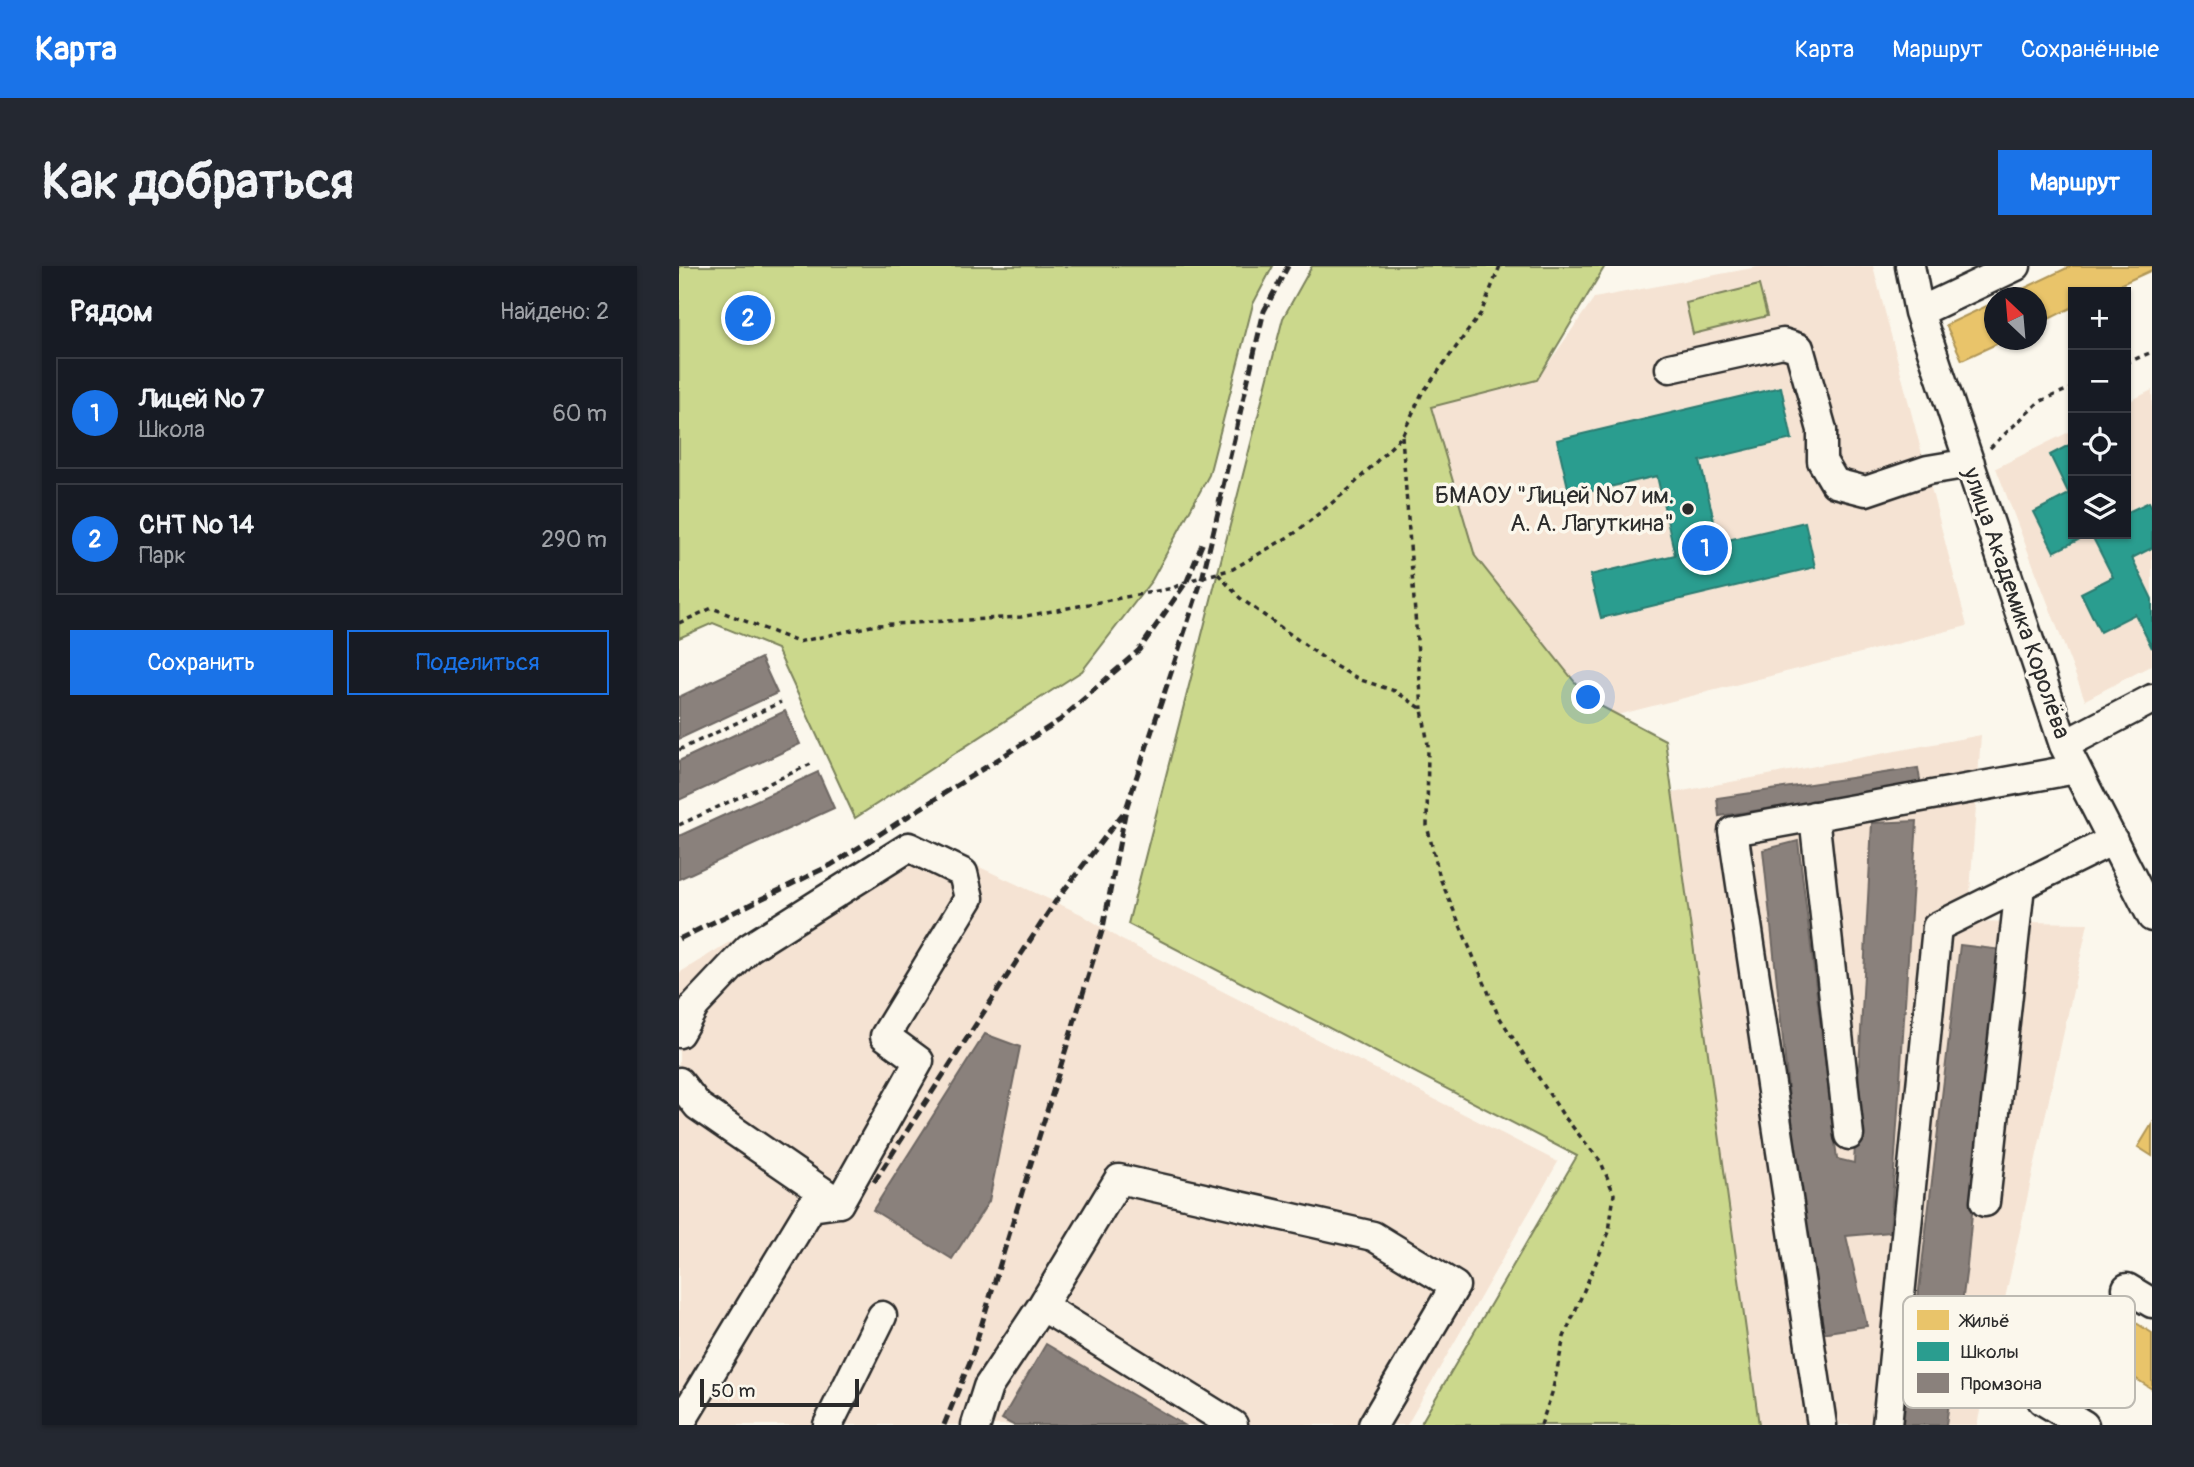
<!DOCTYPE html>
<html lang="ru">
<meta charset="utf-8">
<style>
body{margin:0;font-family:Pangolin,sans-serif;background:#242831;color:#f1f3f6}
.controls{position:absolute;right:21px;top:21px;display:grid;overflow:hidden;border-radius:0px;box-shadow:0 2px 5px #0004}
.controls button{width:63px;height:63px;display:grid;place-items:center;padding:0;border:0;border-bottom:2px solid #363941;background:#171b24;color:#f1f3f6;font:35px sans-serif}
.compass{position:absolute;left:1305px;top:21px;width:63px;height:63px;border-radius:50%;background:#171b24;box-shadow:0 2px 5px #0004;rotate:334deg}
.scale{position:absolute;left:21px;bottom:18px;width:159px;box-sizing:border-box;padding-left:7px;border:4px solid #2b2b2b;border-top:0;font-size:19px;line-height:24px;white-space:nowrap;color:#2b2b2b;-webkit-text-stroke:5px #fbf7ec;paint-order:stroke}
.you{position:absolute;left:910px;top:432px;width:24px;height:24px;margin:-18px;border:5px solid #fff;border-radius:50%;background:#1a73e8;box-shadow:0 0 0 10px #1a73e833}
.badge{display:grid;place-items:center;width:46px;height:46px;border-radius:50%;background:#1a73e8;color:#fff;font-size:23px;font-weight:700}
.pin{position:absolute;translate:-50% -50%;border:4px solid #fff;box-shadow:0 2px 7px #0006}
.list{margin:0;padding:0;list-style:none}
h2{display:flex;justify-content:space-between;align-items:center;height:91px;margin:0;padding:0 28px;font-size:30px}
h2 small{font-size:23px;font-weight:400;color:#9ea1a6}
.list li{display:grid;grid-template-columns:46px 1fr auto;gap:21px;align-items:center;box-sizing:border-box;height:112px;margin:0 14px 14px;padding:0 14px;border:2px solid #363941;border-radius:0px}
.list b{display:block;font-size:26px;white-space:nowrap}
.list p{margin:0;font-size:23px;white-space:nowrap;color:#9ea1a6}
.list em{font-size:23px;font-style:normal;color:#9ea1a6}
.actions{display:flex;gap:14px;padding:21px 28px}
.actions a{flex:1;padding:16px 0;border:2px solid #1a73e8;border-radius:0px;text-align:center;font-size:24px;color:#1a73e8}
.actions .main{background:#1a73e8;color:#fff}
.icon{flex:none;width:38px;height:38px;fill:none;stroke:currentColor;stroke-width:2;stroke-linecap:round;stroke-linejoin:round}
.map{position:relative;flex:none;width:1473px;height:1159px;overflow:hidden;border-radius:0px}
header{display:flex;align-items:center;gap:42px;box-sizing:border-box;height:98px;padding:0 35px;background:#1a73e8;color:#fff}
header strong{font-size:33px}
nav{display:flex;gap:38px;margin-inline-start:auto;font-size:24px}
.intro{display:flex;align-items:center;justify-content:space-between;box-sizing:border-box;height:168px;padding:0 42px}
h1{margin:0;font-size:49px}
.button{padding:18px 32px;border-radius:0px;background:#1a73e8;color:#fff;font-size:24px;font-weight:700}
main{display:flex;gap:42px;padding:0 42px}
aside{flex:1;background:#171b24;border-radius:0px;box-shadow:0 2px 5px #0004}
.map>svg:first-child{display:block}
</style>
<header>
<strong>Карта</strong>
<nav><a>Карта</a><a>Маршрут</a><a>Сохранённые</a></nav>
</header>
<div class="intro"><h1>Как добраться</h1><a class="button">Маршрут</a></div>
<main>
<aside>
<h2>Рядом<small>Найдено: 2</small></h2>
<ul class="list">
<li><span class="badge">1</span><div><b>Лицей № 7</b><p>Школа</p></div><em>60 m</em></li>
<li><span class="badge">2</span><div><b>СНТ № 14</b><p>Парк</p></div><em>290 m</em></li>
</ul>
<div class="actions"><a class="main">Сохранить</a><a>Поделиться</a></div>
</aside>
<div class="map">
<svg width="1473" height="1159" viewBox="0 0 1473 1159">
<rect width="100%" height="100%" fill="#fbf7ec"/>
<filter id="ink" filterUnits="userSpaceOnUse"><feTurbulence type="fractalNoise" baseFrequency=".0143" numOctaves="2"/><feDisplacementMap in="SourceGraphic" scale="14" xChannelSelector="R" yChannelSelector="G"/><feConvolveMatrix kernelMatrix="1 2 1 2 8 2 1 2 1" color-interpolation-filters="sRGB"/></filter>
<g filter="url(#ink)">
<path fill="#f5e3d3" d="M1084,0H1194L1288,360L828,477L752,141L858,114L915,32Z
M1473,124V399L1406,434L1317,202L1394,164V268H1447V137Z
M1302,469L1289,655L1409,657L1298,1159H1080L993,527Z
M227,567L402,648L441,673L879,896L728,1159H0V707Z"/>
<path fill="#cbd88c" stroke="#7b825c" stroke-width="2" d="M0,0H594L574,38L530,209L473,314L403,405L176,552L98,383L34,357L0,372Z
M633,0H926L858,114L752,141L796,290L910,434L986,474L1080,1159H741L898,890L449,658L604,52Z
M1080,19L1088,50L1014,68L1007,37Z"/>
<path fill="#e9c46a" stroke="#b09657" stroke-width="2" d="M1392,0H1473V4L1425,26H1394V41L1358,59V32H1325Z
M1316,36V74H1326L1283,94L1267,59Z
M1473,858V890L1459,881Z
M1435,1043L1473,1067V1123L1409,1082Z"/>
<path fill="#2a9d8f" stroke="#2a7b71" stroke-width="2" d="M1102,121L1113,173L1021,195L1040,276L1126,256L1136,301L922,352L911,309L996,289L978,210L891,230L878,174Z
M1394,177V268H1411L1375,286L1355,246L1390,228L1371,189Z
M1470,236L1473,242V282L1453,292L1473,333V382L1456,348L1421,366L1402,327L1434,311L1412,268H1447V247Z"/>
<path fill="#8a817c" stroke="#6e6764" stroke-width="2" d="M82,392L98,427L0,473V431Z
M106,445L121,478L0,534V495Z
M1239,502L1242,520L1040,550L1038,532Z
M139,506L155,542L0,613V570Z
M1238,555L1211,966L1167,970L1188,1060L1135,1068L1084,584L1119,575L1158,893L1175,897L1193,557Z
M1281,679L1324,684L1311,758L1288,1000L1267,1159H1224Z
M306,768L341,781L310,935L273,993L194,944Z
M367,1078L505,1159H334L323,1153Z"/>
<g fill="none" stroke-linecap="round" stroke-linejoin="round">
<defs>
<path id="minor" d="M1231,0L1240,46L1385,479L1473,651
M1240,46L1337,0
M991,102L1104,77L1120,82L1143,164V195L1156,217L1187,225L1249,204L1291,197
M1385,479L1473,433
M1135,550L1170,869
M0,767L16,739L70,682L230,581L284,607L290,632L206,770L240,795L160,937
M0,816L19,840L160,937
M1306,936L1341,620
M1448,1022L1473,1037
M363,1040L554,1159
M1363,1134L1405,1159
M0,1159L132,941L160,937
M149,1159L203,1050
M297,1159L309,1121L363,1040L440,913L694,970L776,1020L694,1159
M1143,1159L1054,565L1397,503
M1208,1159L1258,661L1434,574"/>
</defs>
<use href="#minor" stroke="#2b2b2b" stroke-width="33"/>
<path stroke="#2b2b2b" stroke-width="3.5" stroke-dasharray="5 5" stroke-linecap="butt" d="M1447,97L1473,86
M723,170L743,443
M1311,182L1360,136L1394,121
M539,308L561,332L654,399L682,414L716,425L743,443L749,479L748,560L761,612L819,749L884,849L922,896L935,928L930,966L885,1071L873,1127L862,1159
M0,357L33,342L119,376L197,359L342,351L494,322L508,315L554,303L616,267L670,223L723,170L742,129L802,47L821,0
M0,484L102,436
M0,559L132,498"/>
<use href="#minor" stroke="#fbf7ec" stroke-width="28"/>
<path stroke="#2b2b2b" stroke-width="5" stroke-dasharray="10 5" stroke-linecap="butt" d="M540,237L585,45L609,0
M0,673L152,599L381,454L460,384L508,315L524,276
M195,916L376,636L445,546
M265,1159L292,1093L424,662L447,543L523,313L543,230"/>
</g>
</g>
<circle fill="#2b2b2b" stroke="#fbf7ec" stroke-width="2.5" cx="1009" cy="243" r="7"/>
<g text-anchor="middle" stroke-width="7" stroke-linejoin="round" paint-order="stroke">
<g font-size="24" fill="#2b2b2b" stroke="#fbf7ec" text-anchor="end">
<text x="995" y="237">БМАОУ "Лицей №7 им.<tspan x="995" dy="28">А. А. Лагуткина"</tspan></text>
</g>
<g font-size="24" fill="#2b2b2b" stroke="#fbf7ec">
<text transform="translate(1338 337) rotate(71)" y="8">улица Академика Королёва</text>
</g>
</g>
<rect x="1224" y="1030" width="232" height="112" rx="10" fill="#fbf7ec" stroke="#bdbab2" stroke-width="2"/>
<rect x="1238" y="1044" width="32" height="20" fill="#e9c46a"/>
<rect x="1238" y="1076" width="32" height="19" fill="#2a9d8f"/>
<rect x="1238" y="1107" width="32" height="20" fill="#8a817c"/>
<g font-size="19" fill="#2b2b2b">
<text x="1282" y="1061">Жильё</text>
<text x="1282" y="1092">Школы</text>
<text x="1282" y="1124">Промзона</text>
</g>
</svg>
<div class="controls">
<button>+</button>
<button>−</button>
<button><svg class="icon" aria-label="locate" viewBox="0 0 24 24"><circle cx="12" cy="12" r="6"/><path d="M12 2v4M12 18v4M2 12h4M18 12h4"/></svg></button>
<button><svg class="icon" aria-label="layers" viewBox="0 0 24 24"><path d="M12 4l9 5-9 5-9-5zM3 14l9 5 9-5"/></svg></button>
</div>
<svg class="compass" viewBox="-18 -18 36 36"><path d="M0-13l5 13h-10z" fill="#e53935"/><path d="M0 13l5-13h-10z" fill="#9ea1a6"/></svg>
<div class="scale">50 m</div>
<div class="you"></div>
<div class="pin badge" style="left:1026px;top:282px">1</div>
<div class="pin badge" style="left:69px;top:52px">2</div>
</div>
</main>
